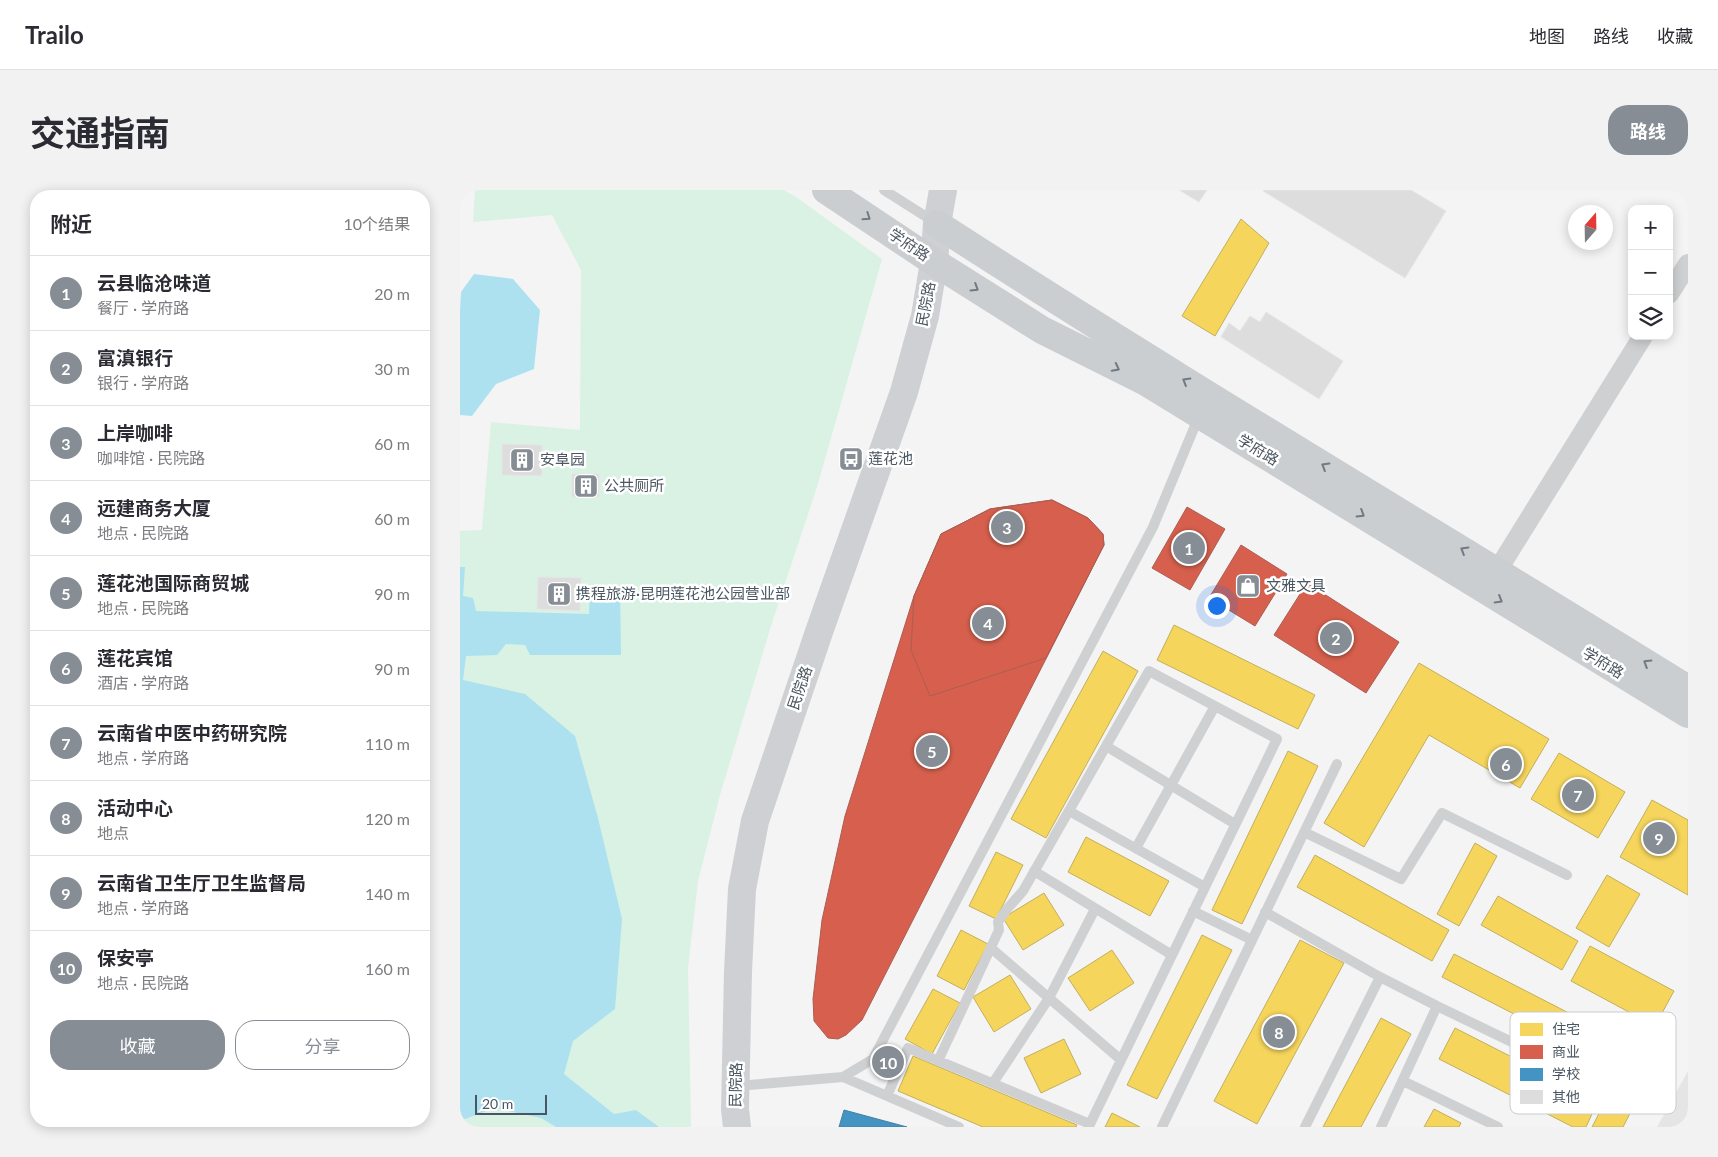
<!DOCTYPE html>
<html lang="zh">
<meta charset="utf-8">
<style>
body{margin:0;font-family:Lato,"Noto Sans SC",sans-serif;background:#f2f2f3;color:#2b2b33}
.controls{position:absolute;right:15px;top:15px;display:grid;overflow:hidden;border-radius:10px;box-shadow:0 2px 12px #0003}
.controls button{width:45px;height:45px;display:grid;place-items:center;padding:0;border:0;border-bottom:1px solid #e1e1e2;background:#fff;color:#2b2b33;font:25px sans-serif}
.compass{position:absolute;left:1108px;top:15px;width:45px;height:45px;border-radius:50%;background:#fff;box-shadow:0 2px 12px #0003;rotate:20deg}
.scale{position:absolute;left:15px;bottom:12px;width:72px;box-sizing:border-box;padding-left:5px;border:2px solid #4a5661;border-top:0;font-size:14px;line-height:18px;white-space:nowrap;color:#4a5661;-webkit-text-stroke:4px #fff;paint-order:stroke}
.you{position:absolute;left:756px;top:415px;width:18px;height:18px;margin:-12px;border:4px solid #fff;border-radius:50%;background:#1a73e8;box-shadow:0 0 0 8px #1a73e833}
.badge{display:grid;place-items:center;width:32px;height:32px;border-radius:50%;background:#868d94;color:#fff;font-size:16px;font-weight:700}
.pin{position:absolute;translate:-50% -50%;border:2px solid #fff;box-shadow:0 1px 5px #0006}
.list{margin:0;padding:0;list-style:none}
h2{display:flex;justify-content:space-between;align-items:center;height:65px;margin:0;padding:0 20px;font-size:21px}
h2 small{font-size:16px;font-weight:400;color:#7c7c81}
.list li{display:grid;grid-template-columns:32px 1fr auto;gap:15px;align-items:center;box-sizing:border-box;height:75px;padding:0 20px;border-top:1px solid #e1e1e2}
.list b{display:block;font-size:19px;white-space:nowrap}
.list p{margin:0;font-size:16px;white-space:nowrap;color:#7c7c81}
.list em{font-size:16px;font-style:normal;color:#7c7c81}
.actions{display:flex;gap:10px;padding:15px 20px}
.actions a{flex:1;padding:11px 0;border:1px solid #868d94;border-radius:20px;text-align:center;font-size:18px;color:#868d94}
.actions .main{background:#868d94;color:#fff}
.icon{flex:none;width:28px;height:28px;fill:none;stroke:currentColor;stroke-width:2;stroke-linecap:round;stroke-linejoin:round}
.map{position:relative;flex:none;width:1228px;height:937px;overflow:hidden;border-radius:20px}
header{display:flex;align-items:center;gap:30px;box-sizing:border-box;height:70px;padding:0 25px;background:#fff;border-bottom:1px solid #e1e1e2}
header strong{font-size:24px}
nav{display:flex;gap:28px;margin-inline-start:auto;font-size:18px}
.intro{display:flex;align-items:center;justify-content:space-between;box-sizing:border-box;height:120px;padding:0 30px}
h1{margin:0;font-size:35px}
.button{padding:12px 22px;border-radius:20px;background:#868d94;color:#fff;font-size:18px;font-weight:700}
main{display:flex;gap:30px;padding:0 30px}
aside{flex:1;background:#fff;border-radius:20px;box-shadow:0 2px 12px #0003}
.map>svg:first-child{display:block}
</style>
<header>
<strong>Trailo</strong>
<nav><a>地图</a><a>路线</a><a>收藏</a></nav>
</header>
<div class="intro"><h1>交通指南</h1><a class="button">路线</a></div>
<main>
<aside>
<h2>附近<small>10个结果</small></h2>
<ul class="list">
<li><span class="badge">1</span><div><b>云县临沧味道</b><p>餐厅 · 学府路</p></div><em>20 m</em></li>
<li><span class="badge">2</span><div><b>富滇银行</b><p>银行 · 学府路</p></div><em>30 m</em></li>
<li><span class="badge">3</span><div><b>上岸咖啡</b><p>咖啡馆 · 民院路</p></div><em>60 m</em></li>
<li><span class="badge">4</span><div><b>远建商务大厦</b><p>地点 · 民院路</p></div><em>60 m</em></li>
<li><span class="badge">5</span><div><b>莲花池国际商贸城</b><p>地点 · 民院路</p></div><em>90 m</em></li>
<li><span class="badge">6</span><div><b>莲花宾馆</b><p>酒店 · 学府路</p></div><em>90 m</em></li>
<li><span class="badge">7</span><div><b>云南省中医中药研究院</b><p>地点 · 学府路</p></div><em>110 m</em></li>
<li><span class="badge">8</span><div><b>活动中心</b><p>地点</p></div><em>120 m</em></li>
<li><span class="badge">9</span><div><b>云南省卫生厅卫生监督局</b><p>地点 · 学府路</p></div><em>140 m</em></li>
<li><span class="badge">10</span><div><b>保安亭</b><p>地点 · 民院路</p></div><em>160 m</em></li>
</ul>
<div class="actions"><a class="main">收藏</a><a>分享</a></div>
</aside>
<div class="map">
<svg width="1228" height="937" viewBox="0 0 1228 937">
<rect width="100%" height="100%" fill="#f4f4f4"/>
<path fill="#e6e5e6" d="M1228,881V937H1197Z"/>
<path fill="#d9f2e3" d="M15,0H324L336,7L422,69L357,297L311,436L260,605L238,691L228,778L231,937H0V341L22,340L31,232L120,240L121,80L92,25L13,32Z"/>
<path fill="#ade1f0" d="M14,84L53,89L80,120L74,179L36,194L12,226L0,225V121L1,102Z
M0,377H5L3,406L13,408L16,421L129,424L130,396H160L161,465H70L65,455L46,454L37,465L6,466L3,490L65,504L115,546L138,628L162,729L155,819L113,851L104,884L154,924L176,920L199,937H96L81,928L34,918L0,931Z"/>
<path fill="#f6d55c" stroke="#c2af5e" d="M781,29L809,53L755,146L722,126Z
M714,435L855,505L838,539L697,470Z
M643,461L678,481L586,648L551,629Z
M959,473L1089,549L1060,598L969,545L904,657L864,633Z
M828,561L858,576L782,734L752,720Z
M1099,563L1165,602L1138,648L1071,609Z
M1192,610L1228,630V705L1160,667Z
M626,647L709,691L690,726L608,682Z
M1015,653L1037,666L999,736L977,724Z
M536,662L563,675L536,729L509,716Z
M855,665L989,740L972,771L837,697Z
M1147,685L1180,704L1149,757L1116,738Z
M584,703L604,735L563,760L543,728Z
M1038,706L1118,751L1102,780L1021,735Z
M501,740L528,754L504,800L477,786Z
M742,745L772,760L697,909L667,895Z
M840,750L884,773L797,934L754,911Z
M1130,756L1214,801L1195,836L1111,791Z
M652,760L674,793L630,821L608,788Z
M994,764L1175,857L1163,880L982,787Z
M550,785L571,819L534,842L513,807Z
M473,799L500,813L472,864L445,849Z
M921,828L951,844L901,937H863Z
M995,838L1138,911L1126,937H1113L979,869Z
M604,849L621,884L581,903L564,868Z
M426,855L441,861L430,889L415,884Z
M453,866L617,935L616,937H523L438,901Z
M1159,885L1183,898L1163,937H1132Z
M974,919L1001,933L999,937H964Z
M652,923L680,937H645Z"/>
<path fill="#d6604d" stroke="#ac5d53" d="M592,310L628,328L643,344L644,355L402,830L386,845L378,849L368,848L354,831L353,809L362,730L385,626L454,406L481,344L530,319Z
M592,310L628,328L643,344L644,355L586,468L470,506L451,460L454,406L481,344L530,319Z
M727,317L765,339L730,400L692,378Z
M781,355L827,384L795,436L749,408Z
M847,393L939,452L906,503L814,445Z"/>
<path fill="#4393c3" stroke="#4581a6" d="M384,920L447,937H379Z"/>
<path fill="#ddddde" stroke="#e5e6e7" d="M719,0H747L739,12Z
M804,0H951L986,21L945,88L803,1Z
M806,122L883,171L859,209L761,147L769,133L780,141L790,126L800,132Z
M42,254L82,255V286L42,285Z
M112,284H139V307H112Z
M78,387L121,388L120,421L77,419Z"/>
<g fill="none" stroke-linecap="round" stroke-linejoin="round">
<path stroke="#ced0d2" stroke-width="10" d="M424,0L476,33
M646,556L775,634
M609,621L745,697
M844,642L941,689L982,623L1107,685
M676,658L755,516
M574,681L712,765
M733,721L792,750
M805,722L920,787
M531,758L661,870
M478,871L539,740L538,732L547,719L563,701L689,481L817,549L630,934
M383,887L499,937
M943,891L1038,937
M533,893L589,808L635,719
M277,896L383,887L413,869L693,337L739,226
M427,906L448,858L630,934L629,937
M702,937L877,574
M845,937L920,787L977,816
M921,937L977,816L1141,895"/>
<path stroke="#ced0d2" stroke-width="20" d="M1209,104L1228,74
M1037,381L1183,146"/>
<path stroke="#ced0d4" stroke-width="28" d="M277,937L275,919L278,782L282,699L295,631L360,439L444,202L465,126L474,72L477,34L483,0"/>
<path stroke="#caced1" stroke-width="28" d="M366,0L474,72L582,140L686,192L1228,524
M477,34C724,194 978,344 1228,499"/>
</g>
<defs><path id="oneway-chevron" d="M-2-3.5L2.5 0L-2 3.5" fill="none" stroke-width="1.6" stroke-linecap="round" stroke-linejoin="round" transform="scale(1.25)"/></defs>
<g stroke="#707a83">
<use href="#oneway-chevron" transform="translate(407 27) rotate(34)"/>
<use href="#oneway-chevron" transform="translate(515 98) rotate(32)"/>
<use href="#oneway-chevron" transform="translate(656 178) rotate(27)"/>
<use href="#oneway-chevron" transform="translate(726 191) rotate(-149)"/>
<use href="#oneway-chevron" transform="translate(865 276) rotate(-149)"/>
<use href="#oneway-chevron" transform="translate(901 324) rotate(32)"/>
<use href="#oneway-chevron" transform="translate(1004 360) rotate(-149)"/>
<use href="#oneway-chevron" transform="translate(1039 410) rotate(31)"/>
<use href="#oneway-chevron" transform="translate(1187 473) rotate(-148)"/>
</g>
<defs>
<symbol id="bus-square" viewBox="-11 -11 22 22"><rect x="-9" y="-9" width="18" height="18" rx="4" fill="#868d94" stroke="#fff"/><path d="M-5-6H5V4H4V6H2V4H-2V6H-4V4H-5ZM-3.5-4V0h7V-4ZM-3.5 1.2v1.5H-2V1.2ZM2 1.2v1.5H3.5V1.2Z" fill="#fff"/></symbol>
<symbol id="building-square" viewBox="-11 -11 22 22"><rect x="-9" y="-9" width="18" height="18" rx="4" fill="#868d94" stroke="#fff"/><path d="M-4-6H4V6H1V3H-1V6H-4ZM-2.5-4.3h1.7v1.8h-1.7ZM.8-4.3h1.7v1.8H.8ZM-2.5-1h1.7V.8h-1.7ZM.8-1h1.7V.8H.8Z" fill="#fff"/></symbol>
<symbol id="shop-square" viewBox="-11 -11 22 22"><rect x="-9" y="-9" width="18" height="18" rx="4" fill="#868d94" stroke="#fff"/><path d="M-5-2.5h2.3a2.7 3.5 0 0 1 5.4 0H5L5.5 6h-11ZM-1.5-2.5h3a1.5 2.3 0 0 0-3 0Z" fill="#fff"/></symbol>
</defs>
<g fill-rule="evenodd">
<use href="#bus-square" x="377" y="255" width="28" height="28"/>
<use href="#building-square" x="48" y="256" width="28" height="28"/>
<use href="#building-square" x="112" y="282" width="28" height="28"/>
<use href="#shop-square" x="774" y="382" width="28" height="28"/>
<use href="#building-square" x="85" y="390" width="28" height="28"/>
</g>
<g text-anchor="middle" stroke-width="5" stroke-linejoin="round" paint-order="stroke">
<g font-size="15" fill="#4a5661" stroke="#fff">
<text transform="translate(449 55) rotate(34)" y="5">学府路</text>
<text transform="translate(466 114) rotate(-79)" y="5">民院路</text>
<text transform="translate(798 260) rotate(31)" y="5">学府路</text>
<text transform="translate(1143 473) rotate(31)" y="5">学府路</text>
<text transform="translate(340 498) rotate(-71)" y="5">民院路</text>
<text transform="translate(276 895) rotate(-89)" y="5">民院路</text>
</g>
<g font-size="15" fill="#4a5661" stroke="#fff" text-anchor="start">
<text x="408" y="274">莲花池</text>
<text x="80" y="275">安阜园</text>
<text x="144" y="301">公共厕所</text>
<text x="806" y="401">文雅文具</text>
<text x="116" y="409">携程旅游·昆明莲花池公园营业部</text>
</g>
</g>
<rect x="1050" y="822" width="166" height="102" rx="8" fill="#fff" stroke="#c9ccd0" stroke-width="1"/>
<rect x="1060" y="833" width="23" height="13" fill="#f6d55c"/>
<rect x="1060" y="855" width="23" height="14" fill="#d6604d"/>
<rect x="1060" y="878" width="23" height="13" fill="#4393c3"/>
<rect x="1060" y="900" width="23" height="14" fill="#ddddde"/>
<g font-size="14" fill="#4a5661">
<text x="1092" y="844">住宅</text>
<text x="1092" y="867">商业</text>
<text x="1092" y="889">学校</text>
<text x="1092" y="912">其他</text>
</g>
</svg>
<div class="controls">
<button>+</button>
<button>−</button>
<button><svg class="icon" aria-label="layers" viewBox="0 0 24 24"><path d="M12 4l9 5-9 5-9-5zM3 14l9 5 9-5"/></svg></button>
</div>
<svg class="compass" viewBox="-18 -18 36 36"><path d="M0-13l5 13h-10z" fill="#e53935"/><path d="M0 13l5-13h-10z" fill="#7c7c81"/></svg>
<div class="scale">20 m</div>
<div class="you"></div>
<div class="pin badge" style="left:729px;top:358px">1</div>
<div class="pin badge" style="left:876px;top:448px">2</div>
<div class="pin badge" style="left:547px;top:337px">3</div>
<div class="pin badge" style="left:528px;top:433px">4</div>
<div class="pin badge" style="left:472px;top:561px">5</div>
<div class="pin badge" style="left:1046px;top:574px">6</div>
<div class="pin badge" style="left:1118px;top:605px">7</div>
<div class="pin badge" style="left:819px;top:842px">8</div>
<div class="pin badge" style="left:1199px;top:648px">9</div>
<div class="pin badge" style="left:428px;top:872px">10</div>
</div>
</main>
